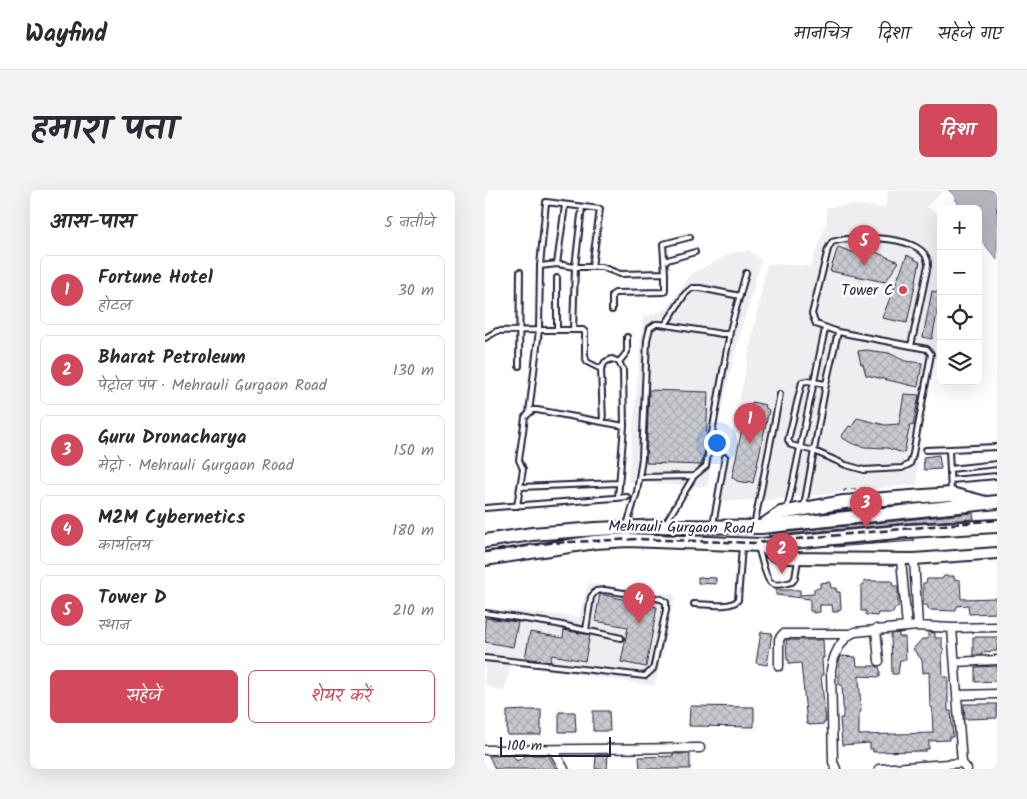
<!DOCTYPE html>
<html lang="hi">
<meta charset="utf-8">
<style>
body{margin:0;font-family:Kalam,"Playpen Sans Deva",sans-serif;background:#f2f2f3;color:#2b2b33}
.controls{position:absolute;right:15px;top:15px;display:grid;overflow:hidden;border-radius:8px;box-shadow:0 5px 20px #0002}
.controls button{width:45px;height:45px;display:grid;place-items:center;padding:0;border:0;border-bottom:1px solid #e1e1e2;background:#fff;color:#2b2b33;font:25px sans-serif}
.scale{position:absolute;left:15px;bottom:12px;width:111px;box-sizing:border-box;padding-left:5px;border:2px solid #22223b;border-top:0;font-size:14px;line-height:18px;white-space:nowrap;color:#22223b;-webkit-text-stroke:4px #fff;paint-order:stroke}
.you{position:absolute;left:231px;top:252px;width:18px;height:18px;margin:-12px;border:4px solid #fff;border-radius:50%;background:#1a73e8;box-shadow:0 0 0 8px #1a73e833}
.badge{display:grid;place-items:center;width:32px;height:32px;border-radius:50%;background:#d1495b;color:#fff;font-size:16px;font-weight:700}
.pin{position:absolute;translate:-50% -41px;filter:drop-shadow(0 1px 2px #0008)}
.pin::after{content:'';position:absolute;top:26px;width:18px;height:15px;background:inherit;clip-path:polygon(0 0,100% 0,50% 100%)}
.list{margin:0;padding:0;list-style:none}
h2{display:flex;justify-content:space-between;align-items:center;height:65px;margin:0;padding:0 20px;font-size:21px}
h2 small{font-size:16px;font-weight:400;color:#7c7c81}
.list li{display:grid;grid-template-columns:32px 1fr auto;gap:15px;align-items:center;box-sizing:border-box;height:70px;margin:0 10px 10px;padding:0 10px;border:1px solid #e1e1e2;border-radius:8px}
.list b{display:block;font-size:19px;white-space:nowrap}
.list p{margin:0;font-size:16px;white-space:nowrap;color:#7c7c81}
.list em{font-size:16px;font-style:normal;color:#7c7c81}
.actions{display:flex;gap:10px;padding:15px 20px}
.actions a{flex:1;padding:11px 0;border:1px solid #d1495b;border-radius:8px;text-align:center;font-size:18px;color:#d1495b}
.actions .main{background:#d1495b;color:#fff}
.icon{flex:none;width:28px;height:28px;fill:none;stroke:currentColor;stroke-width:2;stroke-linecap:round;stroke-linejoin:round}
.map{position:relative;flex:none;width:512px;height:579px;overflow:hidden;border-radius:8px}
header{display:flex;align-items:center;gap:30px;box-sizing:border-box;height:70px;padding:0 25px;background:#fff;border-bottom:1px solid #e1e1e2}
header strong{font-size:24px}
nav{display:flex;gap:28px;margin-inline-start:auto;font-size:18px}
.intro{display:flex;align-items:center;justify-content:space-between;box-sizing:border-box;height:120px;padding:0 30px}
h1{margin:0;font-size:35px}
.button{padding:12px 22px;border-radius:8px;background:#d1495b;color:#fff;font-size:18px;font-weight:700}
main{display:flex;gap:30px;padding:0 30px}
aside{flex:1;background:#fff;border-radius:8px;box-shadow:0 5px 20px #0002}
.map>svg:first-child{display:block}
</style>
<header>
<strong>Wayfind</strong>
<nav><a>मानचित्र</a><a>दिशा</a><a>सहेजे गए</a></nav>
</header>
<div class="intro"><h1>हमारा पता</h1><a class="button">दिशा</a></div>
<main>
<aside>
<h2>आस-पास<small>5 नतीजे</small></h2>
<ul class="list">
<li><span class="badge">1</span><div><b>Fortune Hotel</b><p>होटल</p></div><em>30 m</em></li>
<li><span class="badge">2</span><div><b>Bharat Petroleum</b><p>पेट्रोल पंप · Mehrauli Gurgaon Road</p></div><em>130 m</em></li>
<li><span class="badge">3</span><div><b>Guru Dronacharya</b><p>मेट्रो · Mehrauli Gurgaon Road</p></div><em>150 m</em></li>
<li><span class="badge">4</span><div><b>M2M Cybernetics</b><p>कार्यालय</p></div><em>180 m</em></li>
<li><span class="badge">5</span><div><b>Tower D</b><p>स्थान</p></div><em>210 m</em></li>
</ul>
<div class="actions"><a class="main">सहेजें</a><a>शेयर करें</a></div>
</aside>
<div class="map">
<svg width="512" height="579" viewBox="0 0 512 579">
<defs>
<pattern id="building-cross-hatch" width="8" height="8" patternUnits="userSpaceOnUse" patternTransform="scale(1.25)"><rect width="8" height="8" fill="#c8c8cf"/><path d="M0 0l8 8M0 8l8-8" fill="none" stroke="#acacb3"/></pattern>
</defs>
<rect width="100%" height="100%" fill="#fff"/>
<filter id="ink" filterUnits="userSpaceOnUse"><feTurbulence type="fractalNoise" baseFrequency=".02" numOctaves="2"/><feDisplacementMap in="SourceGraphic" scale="10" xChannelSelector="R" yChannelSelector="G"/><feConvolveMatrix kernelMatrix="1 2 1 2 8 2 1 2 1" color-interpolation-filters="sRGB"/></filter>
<g filter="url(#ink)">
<path fill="#eeeef1" d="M404,0L459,1L441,16L456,26V130L433,245L432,294L285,310L234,311L282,74L326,76L342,31L341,17L370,15L400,18Z
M265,61L276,70L249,166L231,244L222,297L143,292L158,127L182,119L206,84L249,62Z
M103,393L190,405L170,496L26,474L19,502L0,495V418L94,427Z"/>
<path fill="#b4b4bc" stroke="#7a7a88" d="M463,0H512V70L493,46V19H476L467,3Z"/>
<path fill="url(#building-cross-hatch)" stroke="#22223b" d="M353,57L367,62L388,61L414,72L400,92L345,81Z
M422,65L435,72L422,133L397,128Z
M447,101L456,103L447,149L438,147Z
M381,160L404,163L420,171L437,173L433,197L381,185L378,174H376L373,161Z
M164,200L223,202L221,257L216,275L161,273Z
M419,204L434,205L428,236L425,235L419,263L402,258L380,257L368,254L356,247L364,236L367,237L372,228L400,235L414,234Z
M267,212L281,215L280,217L284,220L268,293L263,291L262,293L252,291L247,287L262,215L267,214Z
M454,265L456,279L439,280L438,267Z
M488,323L489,329L422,333L284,346L283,344Z
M429,349V351L349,357V356Z
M459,386H469V389L475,390L476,409L512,408V423L484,424L483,415L472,416L470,421L444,420L442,415H438V393H441L442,389H457Z
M213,387L231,388V394L213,393Z
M379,391H407L408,396H413V418H410L408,423H393L392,426L381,425V421H376V395H379Z
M345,392L346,398H351L352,402H355L356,419L353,420V422H348L347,415H335V422L328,423V421H325V409L291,405V400H315V405L329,404V399L335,398V393Z
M115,404L172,417L161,477L136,472L143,437L110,431Z
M0,428L33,432L28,457L0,452Z
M79,440L105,445L100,471L67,465L65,472L40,468L45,442L78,448Z
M276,442L287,443L282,475L271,473Z
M443,442L450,443V448H457V457L459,460L457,464L458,484L459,487H463V521H466L468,547H464V550L444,551V559H441V561L388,562V559H385V553L357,555L355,528H358V515L357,495H354V472L356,466L371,467L372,476H391L394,477L395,480V487L374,486L376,522H374V545L448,543L447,517H445L444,482L438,483L437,470L428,459L437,449H443Z
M414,443V447H420L421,470H415L413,484H407L406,444Z
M488,447H512V461L497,462V465H488Z
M301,450H338L339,468H337L338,486H336L341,532H339V534L324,535V534H322L316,473L304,474V470H302Z
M512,476V491L490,492V477Z
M479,514H512V528L480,529Z
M205,516L269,517V537L204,536Z
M41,520H56V545H22V521Z
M108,521H124L125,541H108Z
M74,522H90L91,542H74Z
M188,564H205V579H155L154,567L188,566Z
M28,565L32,571L42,565H63L71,579H10L4,566Z
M111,565H123L122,579H110Z"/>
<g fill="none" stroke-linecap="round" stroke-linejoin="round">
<defs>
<path id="service" d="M179,71L210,62
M72,74L80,15
M55,76L72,74L90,77H117L135,84L180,83V100L179,102L130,103L127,105V120
M180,83L178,54L205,47
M180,135L200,104L207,98H215L255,106
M72,140V88
M88,140L90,77L97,17
M0,148L12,141L54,140L55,76L61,12L115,19L107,77
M134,172L142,162V147
M34,176L35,82
M341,194L322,191L317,192L303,250L306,255L329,261L361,275L379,280L417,278L425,274L428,264L446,164L442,159L353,142L331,134L327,124L343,59L347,52C369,45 444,44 443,75L426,156
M44,223L54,140H98L100,142V165L102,172L116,179
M118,232L116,179L120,172L127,169L134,172L138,180L139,236L133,308
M441,260L512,257
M464,260L466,303
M465,279L512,274
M155,287L209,286
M466,290L512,286
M35,297L134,293
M32,316L38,279L34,270L40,227L48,220H52L139,236
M319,316L341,194L353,142
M0,318L142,307
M302,320L340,139
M180,334L209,286L221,276L245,142
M142,335L152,302L157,268L162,150L165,138L171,134H175L237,144H244L261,83
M228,335L240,267
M269,336L295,204
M273,357C276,365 280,388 286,393C291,397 301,393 307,392L310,388L313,370
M209,414C221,414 245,419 253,410L257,356
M0,423L72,434L136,448
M0,468L160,486L168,479L169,475L181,420V412L176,409L120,400L111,401L106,407L101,440"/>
<path id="minor" d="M416,369L422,437
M429,369L433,436
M467,438L477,573L482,579
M391,439L394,471
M470,472L512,470
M294,476V449L298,444H365
M472,505L512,504
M0,560L215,558
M68,560L79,579
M351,579L348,572L346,480C348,467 356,447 370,442L433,436L467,438L512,437
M394,579L477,573"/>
<path id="tertiary" d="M276,355L288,365L299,368L429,369L512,363"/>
<path id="primary" d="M276,337L296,323L359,312L466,304L501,313"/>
<path id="trunk" d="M0,351L47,344L111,339L179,336L276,337L512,312
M0,369L110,352L143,350L276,355L422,341L512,336"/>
</defs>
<use href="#service" stroke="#22223b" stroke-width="8"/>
<use href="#minor" stroke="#22223b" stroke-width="11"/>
<use href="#tertiary" stroke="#22223b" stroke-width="14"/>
<use href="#primary" stroke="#22223b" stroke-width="16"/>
<use href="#trunk" stroke="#22223b" stroke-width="16"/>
<path stroke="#22223b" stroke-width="1" stroke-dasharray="5 4" stroke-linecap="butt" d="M512,17V23
M359,302V300L378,298L381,300"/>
<use href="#service" stroke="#fff" stroke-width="4"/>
<use href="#minor" stroke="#fff" stroke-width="8"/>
<use href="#tertiary" stroke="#fff" stroke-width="10"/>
<use href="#primary" stroke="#fff" stroke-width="12"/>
<use href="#trunk" stroke="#fff" stroke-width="12"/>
<path stroke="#22223b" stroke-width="2.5" stroke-dasharray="8 4" stroke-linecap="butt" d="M0,362L64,353L152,349L270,353L512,330"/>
</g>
</g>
<circle fill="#d1495b" stroke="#fff" stroke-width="2" cx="418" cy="100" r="5"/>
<g text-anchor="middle" stroke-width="5" stroke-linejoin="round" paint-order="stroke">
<g font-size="15" fill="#22223b" stroke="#fff" text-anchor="end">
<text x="408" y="105">Tower C</text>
</g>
<g font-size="15" fill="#22223b" stroke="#fff">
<text transform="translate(196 337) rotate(1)" y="5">Mehrauli Gurgaon Road</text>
</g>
</g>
</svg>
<div class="controls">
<button>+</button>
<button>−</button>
<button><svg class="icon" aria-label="locate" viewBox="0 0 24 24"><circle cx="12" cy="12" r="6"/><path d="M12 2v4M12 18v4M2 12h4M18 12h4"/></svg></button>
<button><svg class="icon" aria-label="layers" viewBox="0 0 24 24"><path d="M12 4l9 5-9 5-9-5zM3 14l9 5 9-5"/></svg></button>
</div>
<div class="scale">100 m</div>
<div class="you"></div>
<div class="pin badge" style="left:265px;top:254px">1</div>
<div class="pin badge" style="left:297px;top:384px">2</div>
<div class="pin badge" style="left:381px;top:338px">3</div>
<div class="pin badge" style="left:154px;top:434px">4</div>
<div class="pin badge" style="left:379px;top:76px">5</div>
</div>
</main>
